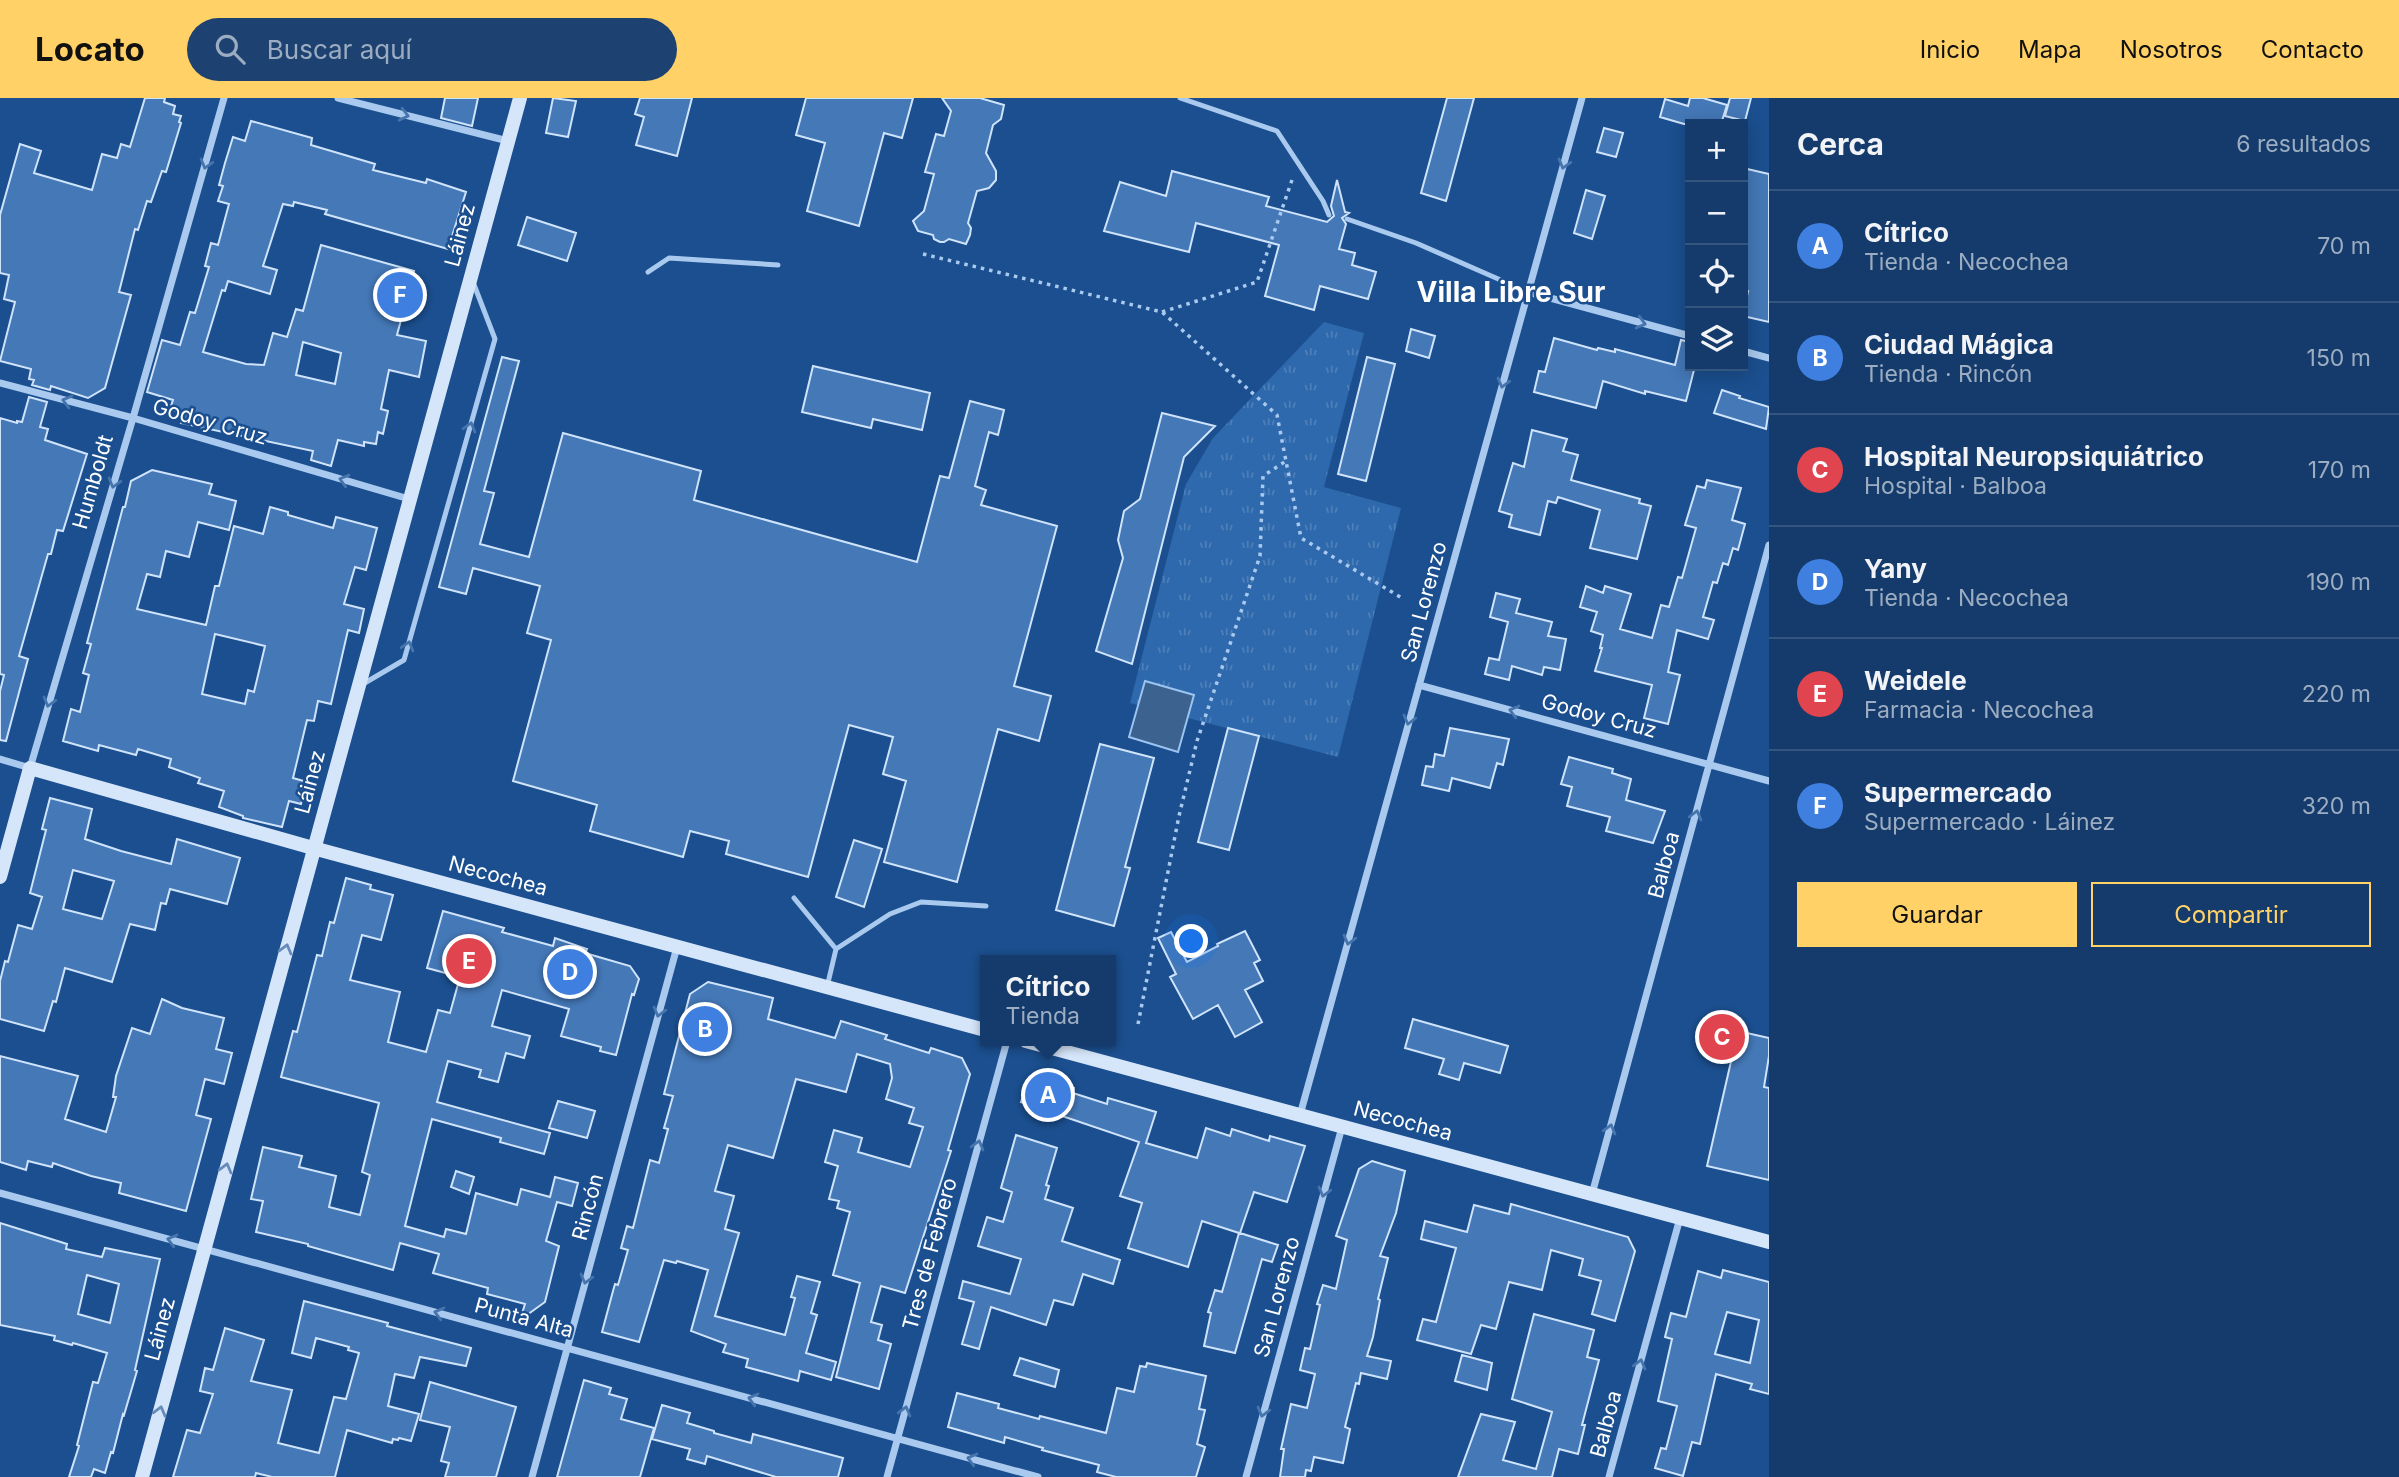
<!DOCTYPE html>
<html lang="es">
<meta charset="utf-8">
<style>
body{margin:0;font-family:Inter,sans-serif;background:#1d4271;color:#f1f3f6}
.controls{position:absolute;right:21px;top:21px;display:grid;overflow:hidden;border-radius:0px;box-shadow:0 4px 18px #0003}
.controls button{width:63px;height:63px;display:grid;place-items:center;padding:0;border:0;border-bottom:2px solid #33557e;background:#143b6b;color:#f1f3f6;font:35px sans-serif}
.you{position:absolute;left:1192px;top:844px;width:24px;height:24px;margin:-18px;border:5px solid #fff;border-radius:50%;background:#1a73e8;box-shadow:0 0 0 10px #1a73e833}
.badge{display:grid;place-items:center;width:46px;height:46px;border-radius:50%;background:#ffd166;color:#fff;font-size:23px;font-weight:700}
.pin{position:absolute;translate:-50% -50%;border:4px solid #fff;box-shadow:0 2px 7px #0006}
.popup{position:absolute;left:980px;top:857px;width:136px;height:91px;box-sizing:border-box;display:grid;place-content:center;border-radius:0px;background:#143b6b;filter:drop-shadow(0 2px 5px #0005);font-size:23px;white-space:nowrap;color:#9dadc1}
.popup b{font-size:26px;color:#f1f3f6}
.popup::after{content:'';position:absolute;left:50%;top:100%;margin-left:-14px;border:14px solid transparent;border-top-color:#143b6b}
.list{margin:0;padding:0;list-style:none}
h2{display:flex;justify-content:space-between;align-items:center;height:91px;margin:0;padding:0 28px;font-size:30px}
h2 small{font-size:23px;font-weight:400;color:#9dadc1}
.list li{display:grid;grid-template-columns:46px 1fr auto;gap:21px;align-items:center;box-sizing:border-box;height:112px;padding:0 28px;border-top:2px solid #33557e}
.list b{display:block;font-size:26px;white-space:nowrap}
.list p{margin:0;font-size:23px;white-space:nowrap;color:#9dadc1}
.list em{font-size:23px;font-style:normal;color:#9dadc1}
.actions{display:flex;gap:14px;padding:21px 28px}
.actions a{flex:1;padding:16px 0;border:2px solid #ffd166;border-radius:0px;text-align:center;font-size:24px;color:#ffd166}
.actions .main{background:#ffd166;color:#111}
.icon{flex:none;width:38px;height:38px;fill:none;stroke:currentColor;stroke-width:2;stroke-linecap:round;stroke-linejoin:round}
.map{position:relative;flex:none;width:1769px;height:1379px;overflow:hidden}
header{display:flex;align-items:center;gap:42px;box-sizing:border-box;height:98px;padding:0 35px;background:#ffd166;color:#111}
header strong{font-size:33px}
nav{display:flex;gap:38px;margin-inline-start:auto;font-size:24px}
.search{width:490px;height:63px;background:#1d4271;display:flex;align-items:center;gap:18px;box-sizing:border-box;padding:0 24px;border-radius:38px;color:#9dadc1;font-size:26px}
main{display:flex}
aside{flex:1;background:#143b6b}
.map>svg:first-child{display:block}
</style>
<header>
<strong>Locato</strong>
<div class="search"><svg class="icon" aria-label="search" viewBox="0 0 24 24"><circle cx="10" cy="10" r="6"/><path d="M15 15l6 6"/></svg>Buscar aquí</div>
<nav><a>Inicio</a><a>Mapa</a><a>Nosotros</a><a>Contacto</a></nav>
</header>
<main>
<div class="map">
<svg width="1769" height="1379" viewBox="0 0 1769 1379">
<defs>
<pattern id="park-tufts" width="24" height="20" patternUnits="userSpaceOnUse" patternTransform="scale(1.75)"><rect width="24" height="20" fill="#2e69ad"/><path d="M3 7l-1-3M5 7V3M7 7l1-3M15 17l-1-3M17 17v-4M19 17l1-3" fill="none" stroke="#4d80b9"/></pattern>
</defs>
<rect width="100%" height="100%" fill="#1b4f8f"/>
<path fill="url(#park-tufts)" d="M1324,224L1364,235L1324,389L1401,410L1338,659L1130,605L1186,386L1213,340Z"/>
<path fill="#3c6290" stroke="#9cc4f0" stroke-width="2" d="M1145,583L1194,597L1178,654L1129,639Z"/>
<path fill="#4478b7" stroke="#cfe3fa" stroke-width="2" fill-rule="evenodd" d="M145,0H165L164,4L175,8L173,16L181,18L179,24L181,25L166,74L162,73L151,104L147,103L138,132L135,131L119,194L131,197L105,290L88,300L51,288L50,292L32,287L34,282L29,281L31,271L0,263L15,204L4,201L9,177L0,175V117L20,46L41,53L34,75L92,92L102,56L117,60L121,46L130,49Z
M445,0H478L472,28L441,20Z
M553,0L576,3L568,39L546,35Z
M640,0H692L677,58L636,47L644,19L635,16Z
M806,0H913L902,40L884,35L859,128L807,113L825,45L796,37Z
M942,0H980L1004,7L1001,21L993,27L986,55L996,73V82L989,90L977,93L968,125L971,130L970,137L966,146L949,141L944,144H940L934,141L933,137L918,133L913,123L924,113L934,76L925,74L936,36L944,38L951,13Z
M1447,0H1474L1446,103L1421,95Z
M1690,0H1703L1727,7L1721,26H1684L1660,19L1665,1L1688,8Z
M1730,0H1751L1745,23L1725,18Z
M251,23L312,40L311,47L375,66L373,72L426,85L427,81L466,94L448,151L325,116L327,112L294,104L293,108L283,106L263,168L277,172L270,196L228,183L225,193L222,192L203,254L246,266L264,267L273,235L287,239L296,211L303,213L321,147L414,173L397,237L426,243L419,279L389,272L381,311L388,313L383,336L378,334L376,346L364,344V348L338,342L331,368L311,362L313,353L181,325L183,315L170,311L173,302L147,294L162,242L180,247L190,214L195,215L209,169L205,168L211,145L218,147L229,106L218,103L223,88L219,87L225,65L233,39L245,43ZM303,244L341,255L335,286L296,277Z
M1604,30L1623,35L1616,59L1597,54Z
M1743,70L1769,76V224L1743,218L1748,193L1743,192Z
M1172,73L1269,99L1266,108L1327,124L1334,118L1331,108L1337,82L1345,114L1349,115L1342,120L1346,126L1339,151L1355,155L1352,167L1376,174L1368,201L1320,188L1314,212L1265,198L1279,147L1196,125L1189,154L1104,133L1120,84L1166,98Z
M1586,92L1605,98L1592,141L1574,135Z
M527,119L576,135L567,163L518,147Z
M1411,231L1435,238L1429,260L1406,253Z
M1554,240L1597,252L1598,250L1615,254V251L1675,267L1681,242L1690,244V268H1695L1686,303L1645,293V296L1603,283L1596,310L1534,294L1539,273L1545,274Z
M502,259L519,263L484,393L494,395L480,446L529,459L563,335L701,373L694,402L917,464L940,378L949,380L970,303L1004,312L998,337L989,334L975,388L986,392L981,407L1057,428L1014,588L1051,598L1039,643L998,631L957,784L884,764L906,683L883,676L893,639L849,627L808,779L726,756L729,743L690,733L683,759L590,733L597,707L513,683L551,542L527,535L540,488L473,470L466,496L439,489Z
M1367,259L1395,266L1366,383L1338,376Z
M813,268L930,295L922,332L873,321L871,330L802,314Z
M1722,292L1740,298L1739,300L1769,309L1766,331L1714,315Z
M29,299L47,304L40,329L48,331L45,342L87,356L63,433L57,432L51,456H48L19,558L28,561L6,643L0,642V593L4,577L0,576V320L17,325V323L22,324Z
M1162,315L1215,328L1184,359L1132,566L1096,553L1123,460L1118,442L1124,413L1140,401Z
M1532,332L1567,341L1563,353L1578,357L1571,382L1640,401L1639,405L1651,408L1637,461L1590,450L1600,412L1558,399L1556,405L1548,403L1540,437L1509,429L1512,417L1499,413L1513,365L1524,369Z
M152,372L212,386L209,396L236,403L229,432L198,424L189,459L166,453L160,479L147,476L137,511L206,527L215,488H219L234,428L263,436L270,409L288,414V417L333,430L336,419L377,430L366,472L355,469L344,506L364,511L359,535L348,532L331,606L318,603L314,623L307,622L293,680L307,684L301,706L289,703L282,729L243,720V718L219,709L224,693L198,685L200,680L169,669L171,661L138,651L136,657L99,647L98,653L63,643L71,611L80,614L89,577L83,575L91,546L87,545L123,409H125L131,383ZM215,536L265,548L254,594L248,592L245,606L202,596Z
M1707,382L1741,390L1732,422L1745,426L1738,452L1733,450L1728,467L1723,465L1717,485L1713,484L1703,519L1714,522L1708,541L1677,532L1668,574L1680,577L1668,626L1644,620L1652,587L1595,573L1602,550H1600L1603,537L1591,533L1597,514L1580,509L1586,488L1603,495L1605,488L1631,496L1620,531L1652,540L1661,507L1669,509L1678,479L1682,480L1696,430L1685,427L1697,388L1705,390Z
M1496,495L1520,501L1516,515L1552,524L1548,538L1566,541L1560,572L1544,569L1542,577L1512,568L1509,582L1485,576L1489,560L1499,562L1508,524L1490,519Z
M1228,630L1259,638L1229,752L1198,744Z
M1450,630L1509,641L1503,667L1497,665L1490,690L1452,680L1449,693L1422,687L1426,668L1433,669L1435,656L1444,658Z
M1100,646L1154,660L1125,769L1130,770L1114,828L1056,812Z
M1569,659L1613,671L1612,675L1631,681L1626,702L1665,713L1653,745L1606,733L1610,719L1567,708L1572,689L1561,686Z
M50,700L92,711L85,741L121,753L171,766L177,741L240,760L227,806L170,791L166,806L161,805L155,832L130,826L112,884L65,870L56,904L53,903L44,933L0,921V883L5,863L8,864L18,827L32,831L42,799L30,795L46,732L42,731ZM73,772L114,783L102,821L63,811Z
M854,742L882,751L864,809L836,799Z
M346,780L371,787L370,791L393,797L381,842L362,837L350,882L400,894L388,944L426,954L438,912L450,915L460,879L427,870L443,813L504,830L502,834L553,848L555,840L587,851L585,855L630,868L639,881L634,897L632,896L616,957L600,953L601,949L561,938L569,911L502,892L492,928L530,938L524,960L506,955L498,984L479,979L481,972L448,963L437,1004L550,1035L547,1046L544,1056L500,1044L501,1040L432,1021L405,1128L444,1139L446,1131L466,1136L476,1095L517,1107L521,1091L550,1099L555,1079L578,1085L572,1108L557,1104L546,1143L559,1148L545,1204L520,1222L525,1206L487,1196L488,1190L433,1175L439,1156L400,1145L393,1172L308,1148V1146L256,1134L263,1103L251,1101L263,1049L302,1058L299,1069L336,1078L329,1109L360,1117L370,1077L362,1074L379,1005L281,979L293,933L297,934L317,857L322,858L330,824L334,825Z
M1245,833L1260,862L1254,865L1263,883L1245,892L1262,924L1235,939L1218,907L1193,921L1170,879L1176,876L1158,840L1171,834L1187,864L1218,848L1217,846Z
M708,884L773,900L768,921L835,940L841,923L887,937L885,941L929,955L931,950L962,960L970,976L948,1052L951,1053L905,1195L881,1188L871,1224L882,1227L878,1242L891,1246L879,1291L836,1279L860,1185L833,1177L850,1114L837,1110L839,1103L829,1101L838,1068L825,1064L834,1032L862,1040L858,1054L910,1069L923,1029L909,1025L914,1010L886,1001L892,980L890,966L857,956L846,994L796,981L773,1060L728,1047L715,1093L734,1098L725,1131L739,1135L715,1218L785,1237L795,1200L791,1199L797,1178L820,1184L811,1215L817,1217L806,1255L836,1264L831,1282L800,1273L798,1283L746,1269L748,1261L723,1254L726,1246L691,1233L708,1172L677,1163L676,1165L664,1162L639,1244L602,1234L613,1193L615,1186L618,1187L628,1152L621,1150L627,1128L633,1130L650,1062L659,1065L668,1031L664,1030L673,998L664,996L690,896Z
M162,901L182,910L224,920L216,951L232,955L224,986L205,981L196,1017L211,1021L186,1113L119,1095L121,1085L91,1078L53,1065L52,1069L28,1063L26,1072L0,1064V958L78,978L65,1021L106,1034L116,999H113L116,978L132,930L150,936Z
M1413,921L1508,948L1500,975L1464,965L1459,982L1439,976L1444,961L1405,950Z
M1738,933L1769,940V958L1764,989L1769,990V1082L1707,1068Z
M1039,978L1074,990L1073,995L1107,1006L1108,1000L1156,1014L1146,1045L1197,1060L1206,1030L1230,1038L1232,1031L1269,1043L1270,1038L1305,1048L1287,1104L1254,1094L1240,1135L1278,1147L1272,1164L1262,1161L1235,1255L1204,1248L1211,1215L1208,1214L1215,1192L1222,1194L1239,1135L1202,1123L1188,1169L1128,1150L1142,1105L1120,1098L1139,1044L1021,1004L1028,983Z
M558,1003L595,1013L587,1040L549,1030Z
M1016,1037L1057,1050L1046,1087L1049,1088L1045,1101L1073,1110L1062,1143L1120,1162L1113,1186L1083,1176L1073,1207L1054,1202L1046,1227L991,1209L979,1251L962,1246L974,1204L959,1200L963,1183L1010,1196L1021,1161L978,1148L987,1119L1003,1124L1012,1094L1001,1090Z
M1372,1063L1405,1073L1396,1115L1380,1158L1388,1160L1378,1201L1380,1202L1373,1239L1367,1258L1391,1263L1387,1281L1361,1275L1359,1286L1356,1285L1345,1329L1350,1331L1343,1365L1314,1359L1311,1373L1306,1372L1305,1379H1280L1284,1351H1281L1291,1306L1307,1310L1315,1276L1300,1272L1305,1250L1310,1251L1320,1207L1317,1206L1323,1187L1336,1191L1347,1142L1336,1138L1359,1071Z
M456,1073L474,1079L469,1096L451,1089Z
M1511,1106L1628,1139L1635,1153L1615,1223L1592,1216L1601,1183L1579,1177L1583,1161L1551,1152L1542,1192L1509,1184L1496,1231L1481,1227L1471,1256L1417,1242L1423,1221L1436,1224L1456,1150L1421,1141L1425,1123L1467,1134L1474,1107L1509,1116Z
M0,1125L67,1146L66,1151L102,1159L105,1150L160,1161L135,1272L137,1273L124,1317L123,1316L113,1355L111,1354L105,1375L94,1371L91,1379H69L79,1348L77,1347L93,1284L98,1285L107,1255L73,1245L72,1247L54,1242L55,1238L0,1227ZM87,1177L119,1186L110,1225L78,1216Z
M1723,1172L1769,1184V1296L1750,1291L1752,1286L1716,1276L1700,1346L1692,1344L1683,1378L1655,1370L1661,1350L1666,1351L1677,1308L1658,1303L1672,1241L1665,1239L1671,1215L1686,1219L1698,1173L1721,1180ZM1727,1214L1759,1222L1750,1265L1715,1256Z
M304,1203L388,1225L387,1228L471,1250L466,1268L420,1259L414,1280L395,1276L388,1308L419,1316L411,1343L399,1340L398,1342L393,1341L392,1345L347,1332L335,1379H272L256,1375L255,1379H173L187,1332L200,1335L213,1296L200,1293L205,1270L213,1272L225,1230L264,1242L251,1283L292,1292L278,1345L319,1355L334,1299L346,1301L359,1255L348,1252L349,1249L316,1240L311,1260L292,1255Z
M1534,1216L1594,1232L1587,1259L1599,1262L1582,1327H1585L1578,1356L1559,1351L1552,1379H1458L1481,1316L1515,1324L1503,1362L1536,1371L1552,1314L1512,1301Z
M1462,1257L1492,1265L1487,1292L1455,1283Z
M1020,1260L1059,1272L1055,1289L1014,1277Z
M1147,1265L1206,1278L1199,1311L1205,1312L1197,1346L1205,1349L1196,1379H1116L1097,1374L1099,1367L1042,1352L1043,1350L1005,1339L1004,1345L948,1329L957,1295L999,1306L998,1310L1039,1321L1040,1318L1106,1335L1117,1290L1134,1294L1140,1268L1146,1269Z
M584,1282L611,1290L609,1296L627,1301L621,1321L654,1330L640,1379H557Z
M430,1284L516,1309L496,1379H445L449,1365L441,1363L450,1329L420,1322Z
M662,1307L690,1315L687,1325L714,1333V1335L751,1345L753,1336L843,1360L838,1379H776L707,1358L705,1366L687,1361L690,1351L652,1341Z"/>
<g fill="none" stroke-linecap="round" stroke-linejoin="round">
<path stroke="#a9c9ee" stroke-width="3.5" stroke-dasharray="3.5 5" stroke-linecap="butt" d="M923,156L1162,214L1277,317L1301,440L1402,500
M1162,214L1257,184L1292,82
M1138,926L1179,718L1197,643L1260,458L1263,378L1286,363"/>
<path stroke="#a9c9ee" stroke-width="5" d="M1180,0L1277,33L1323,103L1329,117
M1347,121L1416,145L1528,194
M648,174L669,160L778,167
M363,586L404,562L495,241L473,184
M794,800L836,851L827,889
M836,851L890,816L921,804L986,808"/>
<path stroke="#a9c9ee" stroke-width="7" d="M338,0L508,43
M1528,194L1690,238
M1743,253L1769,260
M0,285L133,320L409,401
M1419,587L1769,683
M0,661L30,670L133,320L224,0
M1300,1017L1582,0
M0,1095L1038,1379
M1592,1096L1769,447
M532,1379L677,849
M887,1379L1007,943
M1246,1379L1342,1029
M1609,1379L1680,1120"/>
<path stroke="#d6e6fa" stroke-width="14" d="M0,779L30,670L313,750L985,932
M1026,943L1769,1144
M142,1379L520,0"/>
</g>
<defs><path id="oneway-chevron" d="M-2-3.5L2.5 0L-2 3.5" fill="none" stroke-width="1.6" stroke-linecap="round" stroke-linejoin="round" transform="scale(1.75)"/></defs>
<g stroke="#4674ac">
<use href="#oneway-chevron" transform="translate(404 17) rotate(14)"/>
<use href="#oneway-chevron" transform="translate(206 66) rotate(106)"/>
<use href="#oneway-chevron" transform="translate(1564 66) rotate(106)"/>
<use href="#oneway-chevron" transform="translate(1641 225) rotate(15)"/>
<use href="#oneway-chevron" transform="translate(1503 285) rotate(105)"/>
<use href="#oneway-chevron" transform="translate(67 303) rotate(-165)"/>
<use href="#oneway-chevron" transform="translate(470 329) rotate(-74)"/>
<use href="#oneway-chevron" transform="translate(344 382) rotate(-164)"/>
<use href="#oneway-chevron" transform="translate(114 385) rotate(106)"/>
<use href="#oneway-chevron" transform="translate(408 548) rotate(-74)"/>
<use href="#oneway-chevron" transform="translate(49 604) rotate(106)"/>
<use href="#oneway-chevron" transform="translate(1514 613) rotate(-165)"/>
<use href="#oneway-chevron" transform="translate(1409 622) rotate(105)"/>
<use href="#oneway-chevron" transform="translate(1696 717) rotate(-75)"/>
<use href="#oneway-chevron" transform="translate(1349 842) rotate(105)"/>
<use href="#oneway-chevron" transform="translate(659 914) rotate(105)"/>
<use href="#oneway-chevron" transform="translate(1610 1031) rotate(-75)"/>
<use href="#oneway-chevron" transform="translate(978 1047) rotate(-75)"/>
<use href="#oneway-chevron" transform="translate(1324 1094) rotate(105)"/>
<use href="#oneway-chevron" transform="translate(172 1142) rotate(-165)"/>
<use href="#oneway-chevron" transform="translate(586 1181) rotate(105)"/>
<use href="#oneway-chevron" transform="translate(439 1215) rotate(-165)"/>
<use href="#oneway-chevron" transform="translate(1640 1266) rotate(-75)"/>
<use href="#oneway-chevron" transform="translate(753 1301) rotate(-165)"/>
<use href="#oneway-chevron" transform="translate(905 1313) rotate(-75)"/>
<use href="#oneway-chevron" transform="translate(1263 1314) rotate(105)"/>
<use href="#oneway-chevron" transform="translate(972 1361) rotate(-165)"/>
</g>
<g stroke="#668bba">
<use href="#oneway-chevron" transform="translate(286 851) rotate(-75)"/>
<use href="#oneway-chevron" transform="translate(226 1070) rotate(-75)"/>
<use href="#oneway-chevron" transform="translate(160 1313) rotate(-75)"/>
</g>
<g text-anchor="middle" stroke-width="5" stroke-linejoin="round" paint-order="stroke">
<g font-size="21" fill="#fff" stroke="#1b4f8f">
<text transform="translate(460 137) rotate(-75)" y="7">Láinez</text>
<text transform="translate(210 324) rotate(16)" y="7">Godoy Cruz</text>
<text transform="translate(93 384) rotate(-74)" y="7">Humboldt</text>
<text transform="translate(1424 504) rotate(-75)" y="7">San Lorenzo</text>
<text transform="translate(1599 618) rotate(15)" y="7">Godoy Cruz</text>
<text transform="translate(310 684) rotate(-75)" y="7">Láinez</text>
<text transform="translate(1664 767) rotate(-75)" y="7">Balboa</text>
<text transform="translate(498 778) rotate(15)" y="7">Necochea</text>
<text transform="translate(1403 1023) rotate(15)" y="7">Necochea</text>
<text transform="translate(588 1109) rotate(-75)" y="7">Rincón</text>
<text transform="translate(930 1156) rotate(-75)" y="7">Tres de Febrero</text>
<text transform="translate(1277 1199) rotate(-75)" y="7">San Lorenzo</text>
<text transform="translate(524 1220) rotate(15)" y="7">Punta Alta</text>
<text transform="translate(160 1231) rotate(-75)" y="7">Láinez</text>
<text transform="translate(1606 1326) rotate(-75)" y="7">Balboa</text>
</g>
<g font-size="28" font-weight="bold" fill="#fff" stroke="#1b4f8f">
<text x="1511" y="204">Villa Libre Sur</text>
</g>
</g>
</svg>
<div class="controls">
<button>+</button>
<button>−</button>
<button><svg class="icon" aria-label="locate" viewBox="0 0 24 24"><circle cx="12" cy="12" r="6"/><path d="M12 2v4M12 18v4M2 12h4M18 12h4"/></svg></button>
<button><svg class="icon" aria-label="layers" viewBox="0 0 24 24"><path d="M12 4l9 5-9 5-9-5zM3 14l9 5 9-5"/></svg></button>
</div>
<div class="you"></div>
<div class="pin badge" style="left:1048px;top:997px;background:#3f7fe0">A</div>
<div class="popup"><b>Cítrico</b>Tienda</div>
<div class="pin badge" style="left:705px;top:931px;background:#3f7fe0">B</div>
<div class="pin badge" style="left:1722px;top:939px;background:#e0444e">C</div>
<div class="pin badge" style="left:570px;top:874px;background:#3f7fe0">D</div>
<div class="pin badge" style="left:469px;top:863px;background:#e0444e">E</div>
<div class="pin badge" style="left:400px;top:197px;background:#3f7fe0">F</div>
</div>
<aside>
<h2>Cerca<small>6 resultados</small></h2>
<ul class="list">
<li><span class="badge" style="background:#3f7fe0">A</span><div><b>Cítrico</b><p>Tienda · Necochea</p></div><em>70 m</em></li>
<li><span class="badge" style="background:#3f7fe0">B</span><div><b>Ciudad Mágica</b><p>Tienda · Rincón</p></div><em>150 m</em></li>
<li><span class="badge" style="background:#e0444e">C</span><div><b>Hospital Neuropsiquiátrico</b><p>Hospital · Balboa</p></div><em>170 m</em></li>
<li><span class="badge" style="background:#3f7fe0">D</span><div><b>Yany</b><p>Tienda · Necochea</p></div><em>190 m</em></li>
<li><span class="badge" style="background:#e0444e">E</span><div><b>Weidele</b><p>Farmacia · Necochea</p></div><em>220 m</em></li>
<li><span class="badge" style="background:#3f7fe0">F</span><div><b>Supermercado</b><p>Supermercado · Láinez</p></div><em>320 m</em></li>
</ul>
<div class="actions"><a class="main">Guardar</a><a>Compartir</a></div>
</aside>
</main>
